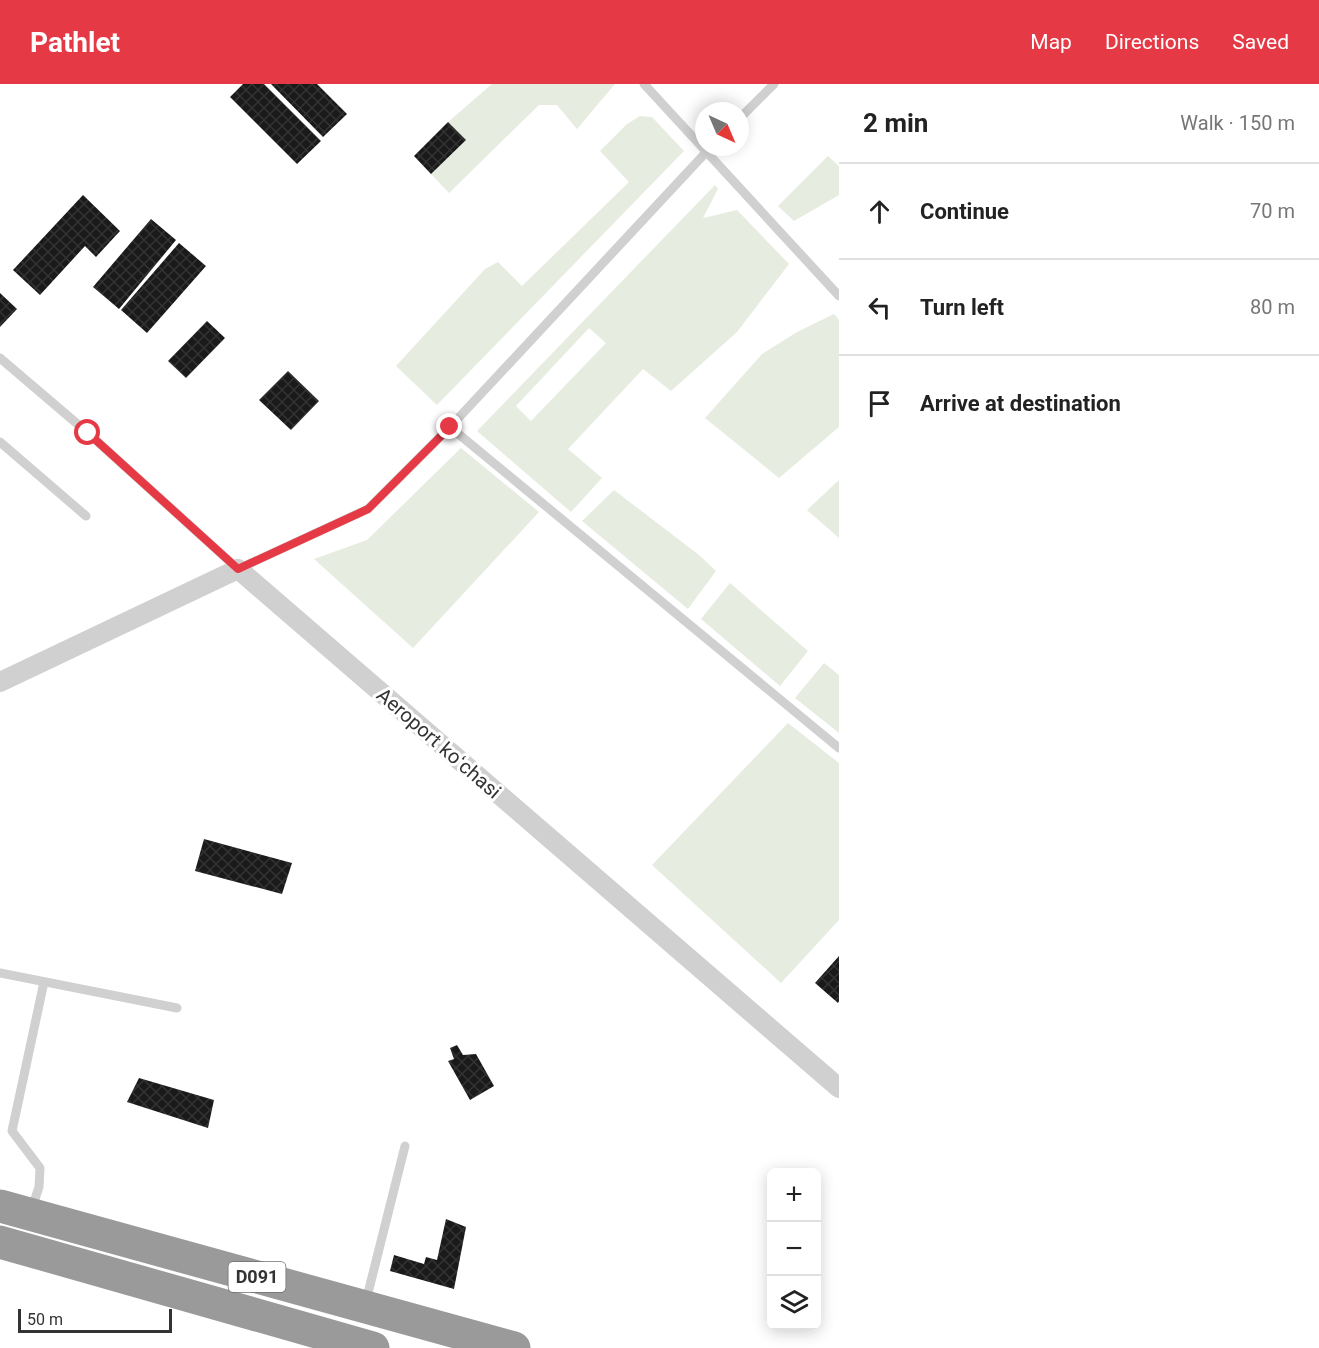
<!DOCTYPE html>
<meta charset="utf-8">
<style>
body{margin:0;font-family:Roboto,sans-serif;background:#f6f6f6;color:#222}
.controls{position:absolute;right:18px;bottom:18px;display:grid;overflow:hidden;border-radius:9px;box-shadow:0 3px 15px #0003}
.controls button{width:54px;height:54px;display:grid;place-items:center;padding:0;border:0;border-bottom:2px solid #e0e0e0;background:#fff;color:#222;font:30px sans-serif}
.compass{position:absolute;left:695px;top:18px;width:54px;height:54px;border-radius:50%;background:#fff;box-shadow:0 3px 15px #0003;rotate:136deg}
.scale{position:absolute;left:18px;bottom:15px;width:154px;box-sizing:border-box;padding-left:6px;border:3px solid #333;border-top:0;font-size:16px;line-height:21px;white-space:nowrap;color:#333;-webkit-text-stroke:4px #fff;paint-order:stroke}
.stop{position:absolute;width:18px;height:18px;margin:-14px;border:4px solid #e63946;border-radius:50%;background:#fff}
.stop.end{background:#e63946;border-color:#fff;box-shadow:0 2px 6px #0008}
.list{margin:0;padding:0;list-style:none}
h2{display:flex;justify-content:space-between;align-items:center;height:78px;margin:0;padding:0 24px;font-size:26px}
h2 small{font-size:20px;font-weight:400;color:#767676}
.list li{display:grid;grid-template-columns:39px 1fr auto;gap:18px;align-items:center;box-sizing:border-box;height:96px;padding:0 24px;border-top:2px solid #e0e0e0}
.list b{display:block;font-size:22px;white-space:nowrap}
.list em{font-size:20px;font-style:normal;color:#767676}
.icon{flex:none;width:33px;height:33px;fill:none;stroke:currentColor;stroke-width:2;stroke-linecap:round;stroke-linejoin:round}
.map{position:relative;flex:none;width:839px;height:1264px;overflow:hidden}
header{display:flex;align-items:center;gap:36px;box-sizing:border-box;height:84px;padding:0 30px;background:#e63946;color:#fff}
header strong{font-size:28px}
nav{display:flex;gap:33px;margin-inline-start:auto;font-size:21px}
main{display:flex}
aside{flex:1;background:#fff}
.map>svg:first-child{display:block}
</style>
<header>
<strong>Pathlet</strong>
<nav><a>Map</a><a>Directions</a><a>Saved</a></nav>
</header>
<main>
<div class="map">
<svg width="839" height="1264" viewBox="0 0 839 1264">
<defs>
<pattern id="building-cross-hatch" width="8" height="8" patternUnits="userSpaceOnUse" patternTransform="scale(1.5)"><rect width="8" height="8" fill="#1a1a1a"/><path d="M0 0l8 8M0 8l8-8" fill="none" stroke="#333"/></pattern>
</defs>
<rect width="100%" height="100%" fill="#fff"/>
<path fill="#e6ecdf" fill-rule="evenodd" d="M492,0H615L577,45L557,21H539L449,109L431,90L466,56L448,38Z
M640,32L652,33L684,67L437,321L396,282L485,185L498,178L522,202L629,98L600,67L627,40Z
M828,72L839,82V111L794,137L778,122Z
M715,101L718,105L703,134L737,126L789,180L737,248L671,307L643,285L568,365L602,394L571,428L477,347ZM589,244L606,259L531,337L516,322Z
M834,230L839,236V343L779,394L705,334L762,270L797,248Z
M461,364L539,428L413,564L314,475L367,456Z
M839,396V454L807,426Z
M614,406L699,471L716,487L688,525L582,437Z
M730,499L808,567L780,602L701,535Z
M824,579L839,591V649L795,614Z
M788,639L839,679V836L781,899L652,781Z"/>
<path fill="url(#building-cross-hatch)" d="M243,0H264L321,57L297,80L230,13Z
M271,0H317L347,30L323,53Z
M448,38L466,56L431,90L414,72Z
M83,111L120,147L96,173L85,162L40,211L13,186Z
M151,135L176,156L119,225L93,203Z
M179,159L206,182L147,249L121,226Z
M0,209L17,225L0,243Z
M207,237L225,254L186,294L168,277Z
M288,287L319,317L291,346L259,316Z
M204,755L292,779L282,810L195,787Z
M839,872V917L838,919L815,899Z
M457,961L463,971L476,970L494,1002L470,1016L448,977L454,975L450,964Z
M139,994L214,1016L208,1044L127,1018Z
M446,1135L466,1143L454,1205L390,1187L394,1171L424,1180L426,1173L437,1176Z"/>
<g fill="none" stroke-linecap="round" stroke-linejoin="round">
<path stroke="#d0d0d0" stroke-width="9" d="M644,0L839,212
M740,34L774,0
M0,274L88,349L238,485L368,425L450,343L711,63
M450,343L839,664
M0,358L86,432
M0,889L177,924
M32,1124L39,1103L40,1084L12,1047L44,898
M366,1217L405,1062"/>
<path stroke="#d0d0d0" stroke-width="20" d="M0,598L238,485L839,1004"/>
<path stroke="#9a9a9a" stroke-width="33" d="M0,1122L514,1264
M0,1158L373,1264"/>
</g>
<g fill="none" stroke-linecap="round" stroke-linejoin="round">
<path stroke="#e63946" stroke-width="8" d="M88,349L238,485L368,425L450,343"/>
</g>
<g text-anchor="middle" stroke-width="6" stroke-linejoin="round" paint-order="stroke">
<rect fill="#fff" stroke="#707070" stroke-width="1.5" x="228.5" y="1178" width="57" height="30" rx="4.5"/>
<g font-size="18" font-weight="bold" fill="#333">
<text x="257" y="1199">D091</text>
</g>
<g font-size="20" fill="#333" stroke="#fff">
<text transform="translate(439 659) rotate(41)" y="7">Aeroport koʻchasi</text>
</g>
</g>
</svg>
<div class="controls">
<button>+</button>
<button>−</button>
<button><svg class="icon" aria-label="layers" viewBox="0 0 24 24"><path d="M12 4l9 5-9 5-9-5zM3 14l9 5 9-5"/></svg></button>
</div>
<svg class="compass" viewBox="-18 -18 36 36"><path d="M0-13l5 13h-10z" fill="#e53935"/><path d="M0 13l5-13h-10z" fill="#767676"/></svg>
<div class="scale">50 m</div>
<div class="stop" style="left:88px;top:349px"></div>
<div class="stop end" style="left:450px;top:343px"></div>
</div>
<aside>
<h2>2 min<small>Walk · 150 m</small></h2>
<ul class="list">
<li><svg class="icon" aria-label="ahead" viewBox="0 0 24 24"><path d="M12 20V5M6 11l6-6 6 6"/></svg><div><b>Continue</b></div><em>70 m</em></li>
<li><svg class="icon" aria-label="left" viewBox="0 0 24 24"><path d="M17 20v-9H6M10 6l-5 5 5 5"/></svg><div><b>Turn left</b></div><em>80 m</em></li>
<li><svg class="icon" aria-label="arrive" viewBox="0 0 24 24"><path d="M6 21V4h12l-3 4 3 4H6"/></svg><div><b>Arrive at destination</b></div></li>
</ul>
</aside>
</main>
